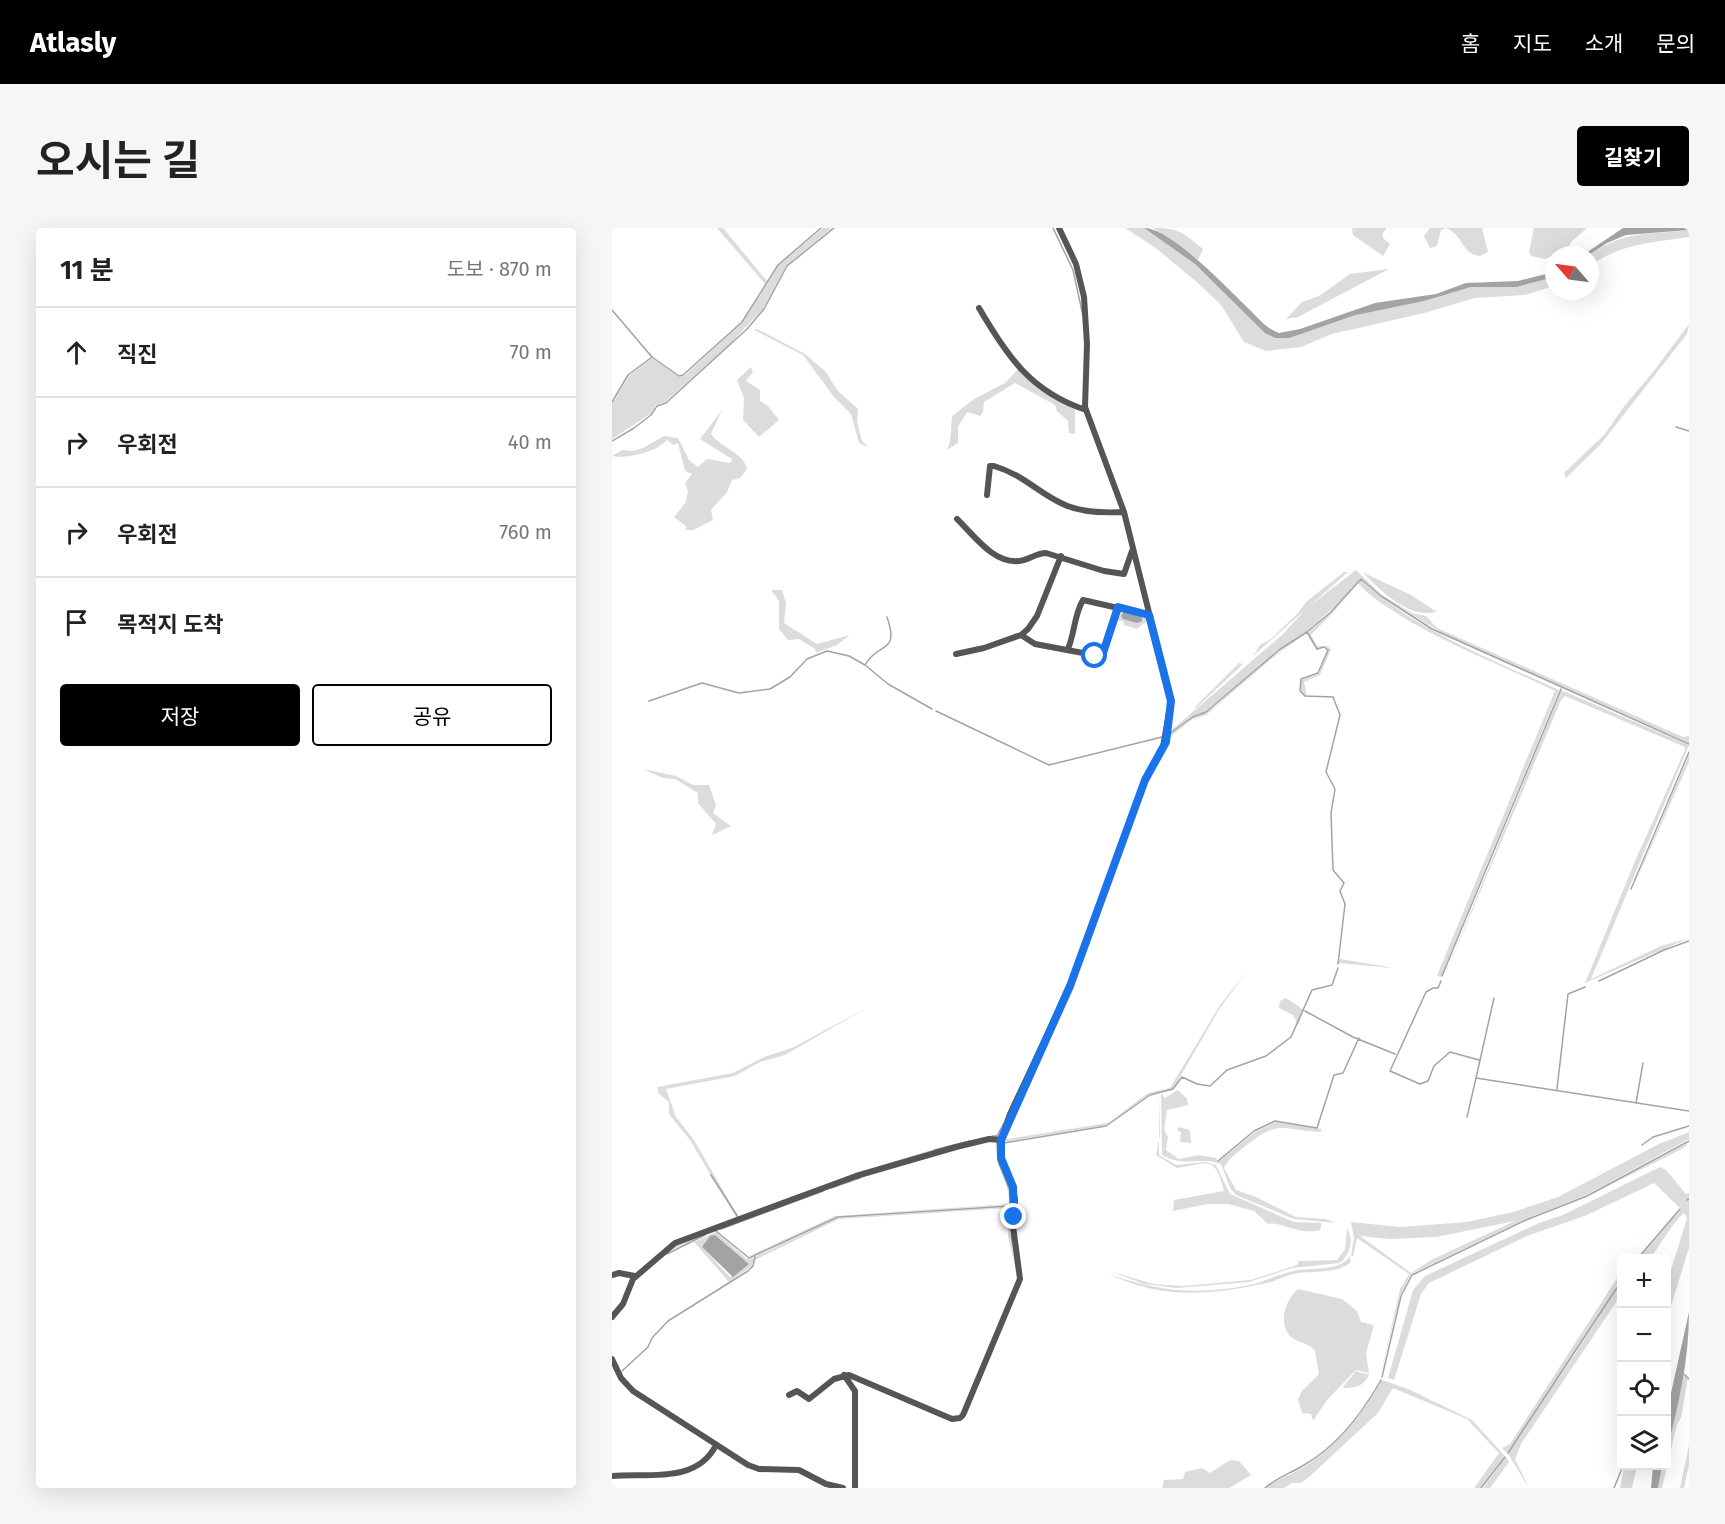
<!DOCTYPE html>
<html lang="ko">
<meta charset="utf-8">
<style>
body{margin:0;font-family:"Fira Sans","Noto Sans KR",sans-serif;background:#f6f6f6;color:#222}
.controls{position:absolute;right:18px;bottom:18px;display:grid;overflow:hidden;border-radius:6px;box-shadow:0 6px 24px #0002}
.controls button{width:54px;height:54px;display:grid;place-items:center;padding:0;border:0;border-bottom:2px solid #e0e0e0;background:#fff;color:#222;font:30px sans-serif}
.compass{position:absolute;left:933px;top:18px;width:54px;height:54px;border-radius:50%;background:#fff;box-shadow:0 6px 24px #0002;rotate:298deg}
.stop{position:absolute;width:18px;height:18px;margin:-14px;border:4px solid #1a73e8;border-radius:50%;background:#fff}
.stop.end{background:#1a73e8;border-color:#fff;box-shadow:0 2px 6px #0008}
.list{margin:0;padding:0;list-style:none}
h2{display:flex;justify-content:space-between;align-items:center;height:78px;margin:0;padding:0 24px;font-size:26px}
h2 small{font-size:20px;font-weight:400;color:#767676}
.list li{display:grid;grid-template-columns:39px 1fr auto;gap:18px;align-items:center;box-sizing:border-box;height:90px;padding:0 24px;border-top:2px solid #e0e0e0}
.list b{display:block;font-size:22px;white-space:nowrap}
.list em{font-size:20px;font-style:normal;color:#767676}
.actions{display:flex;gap:12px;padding:18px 24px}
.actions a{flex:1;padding:14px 0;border:2px solid #000;border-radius:6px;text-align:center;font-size:21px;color:#000}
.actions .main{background:#000;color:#fff}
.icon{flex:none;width:33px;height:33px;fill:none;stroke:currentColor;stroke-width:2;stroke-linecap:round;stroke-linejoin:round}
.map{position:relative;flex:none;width:1077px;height:1260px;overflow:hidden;border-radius:6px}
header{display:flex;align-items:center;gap:36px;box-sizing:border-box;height:84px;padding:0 30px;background:#000;color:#fff}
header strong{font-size:28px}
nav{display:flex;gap:33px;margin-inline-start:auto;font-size:21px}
.intro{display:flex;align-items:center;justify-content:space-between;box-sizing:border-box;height:144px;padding:0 36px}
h1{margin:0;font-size:42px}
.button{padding:15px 27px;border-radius:6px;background:#000;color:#fff;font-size:21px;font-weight:700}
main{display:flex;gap:36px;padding:0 36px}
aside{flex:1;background:#fff;border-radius:6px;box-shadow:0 6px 24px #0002}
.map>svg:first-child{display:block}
</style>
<header>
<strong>Atlasly</strong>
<nav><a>홈</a><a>지도</a><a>소개</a><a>문의</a></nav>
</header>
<div class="intro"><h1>오시는 길</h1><a class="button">길찾기</a></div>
<main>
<aside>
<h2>11 분<small>도보 · 870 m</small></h2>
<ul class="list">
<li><svg class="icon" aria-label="ahead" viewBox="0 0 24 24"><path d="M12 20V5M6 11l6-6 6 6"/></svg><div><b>직진</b></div><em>70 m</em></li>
<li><svg class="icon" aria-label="right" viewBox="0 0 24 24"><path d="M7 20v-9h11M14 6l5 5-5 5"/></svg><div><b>우회전</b></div><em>40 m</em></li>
<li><svg class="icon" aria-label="right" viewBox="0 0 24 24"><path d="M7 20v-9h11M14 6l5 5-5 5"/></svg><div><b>우회전</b></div><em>760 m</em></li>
<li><svg class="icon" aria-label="arrive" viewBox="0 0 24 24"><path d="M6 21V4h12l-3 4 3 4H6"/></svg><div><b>목적지 도착</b></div></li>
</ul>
<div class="actions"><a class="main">저장</a><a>공유</a></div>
</aside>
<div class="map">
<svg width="1077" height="1260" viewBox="0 0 1077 1260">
<rect width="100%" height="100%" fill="#fff"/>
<path fill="#dcdcdc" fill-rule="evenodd" d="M105,0H111L155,53L153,56Z
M211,0H220L174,38L151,81L114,120L53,174L44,177L38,186L0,211V176L17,148L40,130L67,149L72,148L131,94L167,37Z
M513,0H532L583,36L658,108L694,104L757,83L812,73L859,59H905L942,49V58L913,67L863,70L812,85L720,106L689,119L654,123L632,114L609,77L586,55L545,21Z
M541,0C569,0 571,5 591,21L586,32Z
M740,0H775L771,5V10L778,16L771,28L741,7Z
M818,0H870L876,24L868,28C849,26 851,6 834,0L829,2L825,18L818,20L812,8Z
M922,0H975L959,14L956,21L933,31L919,28L917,24Z
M1077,2V9C1042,14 1007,16 978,38V27C1012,2 1036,7 1077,2Z
M777,41L686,89L674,91L690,74L707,68L738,46Z
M1077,96L1075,106L988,217L954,250L952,245L993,206L1013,177L1041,144Z
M145,101L193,126L214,144L225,162L246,181L245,194L250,213L257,219L247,215L239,186L222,169L191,127L142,102Z
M139,139L141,144L134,153L148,162V173L156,178L167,192L147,209L131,192L132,170L125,152Z
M406,141L427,161L463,182V206L457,205L456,193L445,183L443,177L403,155L372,174L371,184L368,188L355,184L346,199V215L335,222L338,214L340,188L362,171L393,155Z
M110,182L99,206C108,219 132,225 135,241L128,250L120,252L115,264L99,282L101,292L81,302H73L75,299L62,289L74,274L76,263L73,255L80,246L73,243L66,215L61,217L55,212C44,225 12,231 0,228L10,222L21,223L31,220L52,208L66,210L77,232L86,239L95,231L118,235L120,231L88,211Z
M744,342L770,367L800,385L814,388L825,400L1071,509L1077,508V515L835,408L770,368L749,350L737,366L694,404L666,422L594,483L555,506L670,407L695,380Z
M732,344H736L641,428L648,417L659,411L686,385L694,374Z
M750,344L799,367L825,384C795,391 769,362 750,344Z
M749,352C805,403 879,431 947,462L829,749L825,748L828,740L943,463C891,437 836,418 786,386C772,377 757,368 746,355Z
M159,362H170L174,375L172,395L205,416L238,407L225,417L204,425L203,421L187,411L176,412L167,401V373Z
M735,370L699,407L705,418H715L719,421L708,447L692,454L695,468L691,467L688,461L689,452L707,446L716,421L713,418L705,420L696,405Z
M507,381L535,387L536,392L525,401L512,397L511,393L503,392Z
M694,405L658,432L594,487L580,492L555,511V507L602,479L660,429Z
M627,435L631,436L583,481L584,478Z
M949,462L1077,517L979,751L1049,718L1077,710L973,755L1023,633L1073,522V519L953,468L949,472L832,750Z
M1077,527V534L1020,662Z
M31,541L64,548L81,557H97L104,577L101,585L119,598L100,607L104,596L86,575V565L63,551L51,550Z
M728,731L782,740L726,735Z
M637,741L608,780L561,861L538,866L494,897L392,914L391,927L395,946L390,929L389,912L496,895L536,865L558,860L608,777Z
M674,770L692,782L686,797L681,787L667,780L668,773Z
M256,779L173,827L148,834L123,848L54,861L64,889L82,912L127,990C212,958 296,923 385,907L408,862L389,910L244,948L125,991L78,912L57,886V874L47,866L45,859L121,845L152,829L180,820Z
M566,862L575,871L576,877L555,882L552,902L556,909L554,922L567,931L587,927L604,930L606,934L643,904L664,894L709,901V904C666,901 667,891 631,920C624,926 616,931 612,940L624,962L644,969L684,989L714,991L723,995L682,991L624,967L618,960L609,936C584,928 574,940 550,927L549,865L553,870Z
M547,865V927L564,937L593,934L604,937L618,966L682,994L710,995L708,1002C686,1008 669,993 656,996L642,983L616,976H595L561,983L562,972L612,963C603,927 597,935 565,940L544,927L548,907Z
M566,899L578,902L579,915L568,914L569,904L566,903Z
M1077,904V911L974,967L914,991L799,1046L788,1068L768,1149L788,1061L797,1046L745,1010L741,1029L739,1027L742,1010L739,994L788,999L855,994L901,984L946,969L1047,916ZM903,993L819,1032L799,1045L748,1008L778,1011L824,1009Z
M377,912L387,913L388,932L402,966L401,998L407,1043L404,1042L396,1009V980L227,991L143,1032V1029L226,990L396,979H398L401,1018L397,959L398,977L226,988L170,1016L135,1029L223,988L397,976C398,953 383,938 383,914L386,937L396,955L386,933V915L385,913L379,912L264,944L119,997L59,1022L28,1045L62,1018L95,1004L244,950Z
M1077,914L1072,920L976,968Z
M1048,939L1054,942L1074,966L1077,965V1020L1055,1091V1055L1075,990L1072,985C1063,991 1047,1020 1038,1030H1027L1069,981L1042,955L975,987L915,1008L817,1055L809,1066L782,1152L776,1150L801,1062L813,1048L927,995L951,987Z
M735,1001C743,1011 737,1028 728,1035L680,1040L637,1054L565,1060L532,1056L498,1043L541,1056L571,1058L639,1052L685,1037L687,1033L725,1032L733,1021Z
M104,1004L135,1031L142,1030L140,1038L117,1054L82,1014ZM103,1007L137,1036L118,1049L90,1019Z
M738,1028L739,1034C725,1047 700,1042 681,1046C672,1048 664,1053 655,1055C599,1067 550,1072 497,1046C547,1064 586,1067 638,1057C654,1053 667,1046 682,1043C700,1039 728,1044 738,1028Z
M1009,1044C1010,1064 913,1198 895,1225L890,1220L898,1216Z
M1009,1055V1067L909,1216L903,1231L917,1260L896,1226Z
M686,1061L730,1071L745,1083L749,1094L762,1097L754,1125L757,1145L744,1142L715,1172L701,1193L699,1186L690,1185L686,1171L690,1163L707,1146L703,1123C696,1114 685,1115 678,1108C665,1093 675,1070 686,1061Z
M744,1143L757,1147C751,1159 743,1160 730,1160Z
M1072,1147L1076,1150L1069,1190L1065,1196L1050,1260H1046L1050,1238H1054L1055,1221Z
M770,1152L796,1161L860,1192L893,1228L868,1260H862L887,1225L855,1191L781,1160L766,1185L697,1249L689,1255H680L672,1260H654C669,1249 682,1246 695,1237C727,1215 752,1186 770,1152Z
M1077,1217V1237L1072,1260H1068Z
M894,1229L897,1234L878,1260H871Z
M618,1232L627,1233L639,1247L617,1260H550L552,1252L571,1251L573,1244L590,1240L598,1245Z
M1012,1238H1025L1020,1260H1008Z"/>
<path fill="#a3a3a3" d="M532,0C559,0 617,62 638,82C647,91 655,101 667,105L688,101L763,75L824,66L854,55L906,53L942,44V49L905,59H859L812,73L744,87L677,110H663L653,105L583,36Z
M1011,0H1077V2L1014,7L995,15L977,27H971Z
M512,384L530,388V393L525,395L511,391L509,388Z
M103,1007L137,1036L121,1049L90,1019L98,1008Z
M1077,1084C1077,1132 1067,1175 1055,1221V1183Z
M1041,1238H1050L1046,1260H1039Z"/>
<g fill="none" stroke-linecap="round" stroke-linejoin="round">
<path stroke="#a3a3a3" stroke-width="1.5" d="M441,0L461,42L471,88
M0,82L40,129
M0,174L16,147L40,129L67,148L71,147L130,94L166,37L209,0
M1064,199L1077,203
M0,213L22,200L39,187L45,178L54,175L135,101L152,81L175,38L222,0
M275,389C288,427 266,413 253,437L276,456L320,481
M695,404L705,421L712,419L716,422L706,445L689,451L688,463L693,468L721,469L728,487L714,544L723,561L719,585L721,642L732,655L728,663L733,676L726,736
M37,473L90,455L127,465L158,461L178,449L195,431L215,423L237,428L253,437
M324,483L437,537L550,509
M557,506L581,489L594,484L667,422L695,404L719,384L749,351L769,368L820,401L1077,516
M1019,661L1077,524
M830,748L949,461
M829,753L826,760H821L814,764L778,843L808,856L816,853L822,838L838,824L867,832
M987,753L1052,722L1077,713
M882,770L864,850L1077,883
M693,783L741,809L783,826
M945,861L956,766L973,759
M1024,875L1031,835
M855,889L864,850
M380,908H385L392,895
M385,914L386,933L398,963L399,988
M392,915L494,898L538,867L561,861L570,849L585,856L598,858L615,842L654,828L679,809L700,762L720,757L726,740
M1030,917L1041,909L1077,898
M322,922L358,913
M606,933L642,903L663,893L705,900L722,847L731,845L747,810
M99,947L126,989
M219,960L248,950
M1075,972L1077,971
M109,1001L211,963
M104,1003L137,1030L226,989L398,978
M399,1007L401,1017
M55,1026L93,1007
M1026,1030L1068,981
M10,1143L36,1119L40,1110L56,1093L136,1043L141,1038L143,1029
M1072,1146L1077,1151
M770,1149L789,1068L800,1047L914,992L975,968L1077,913
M896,1225L1010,1052
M653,1260C667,1248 678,1246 692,1237C725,1218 751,1184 769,1152
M869,1260L893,1229
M1002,1260L1011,1238"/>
<path stroke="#555" stroke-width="6" d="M367,80C395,128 419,164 474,182
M375,267L378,238H382C412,247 425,264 451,276C469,285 493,285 512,284
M345,291C361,306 381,336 407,333C417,332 424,325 434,325L492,343L512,346L520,323
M409,407L423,416L487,428L491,425L506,379
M456,421C463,404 462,387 471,372L537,387
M344,426L372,420L409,407L416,401L425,388L449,328
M0,1047L7,1045L23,1048
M0,1089L11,1076L21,1051L63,1015L244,948L344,919L377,911L389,912
M0,1131L9,1150L21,1163L136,1237L147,1241L187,1242L214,1256L231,1260
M232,1147L243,1163V1260
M177,1167L185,1163L197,1171L222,1151L237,1147L340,1191L348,1190L351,1187L408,1051L401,998L403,972L401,959L389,930V912L398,886L458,758L533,552L551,519L559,473L512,284L473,179L475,116L472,69L464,36L447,0
M0,1248C35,1245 85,1256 104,1217"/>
</g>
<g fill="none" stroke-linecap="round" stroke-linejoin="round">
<path stroke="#1a73e8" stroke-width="8" d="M402,989L401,959L389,930V912L458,758L533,552L554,514L559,473L537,387L506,379L491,425L483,428"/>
</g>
</svg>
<div class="controls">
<button>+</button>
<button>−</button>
<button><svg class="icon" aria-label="locate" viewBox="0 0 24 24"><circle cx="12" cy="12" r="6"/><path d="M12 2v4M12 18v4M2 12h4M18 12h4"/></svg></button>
<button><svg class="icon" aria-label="layers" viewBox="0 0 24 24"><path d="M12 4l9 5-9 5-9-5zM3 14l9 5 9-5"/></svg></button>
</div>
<svg class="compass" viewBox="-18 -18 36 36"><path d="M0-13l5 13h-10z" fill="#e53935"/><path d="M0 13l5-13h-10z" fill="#767676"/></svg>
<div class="stop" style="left:483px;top:428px"></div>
<div class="stop end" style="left:402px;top:989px"></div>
</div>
</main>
